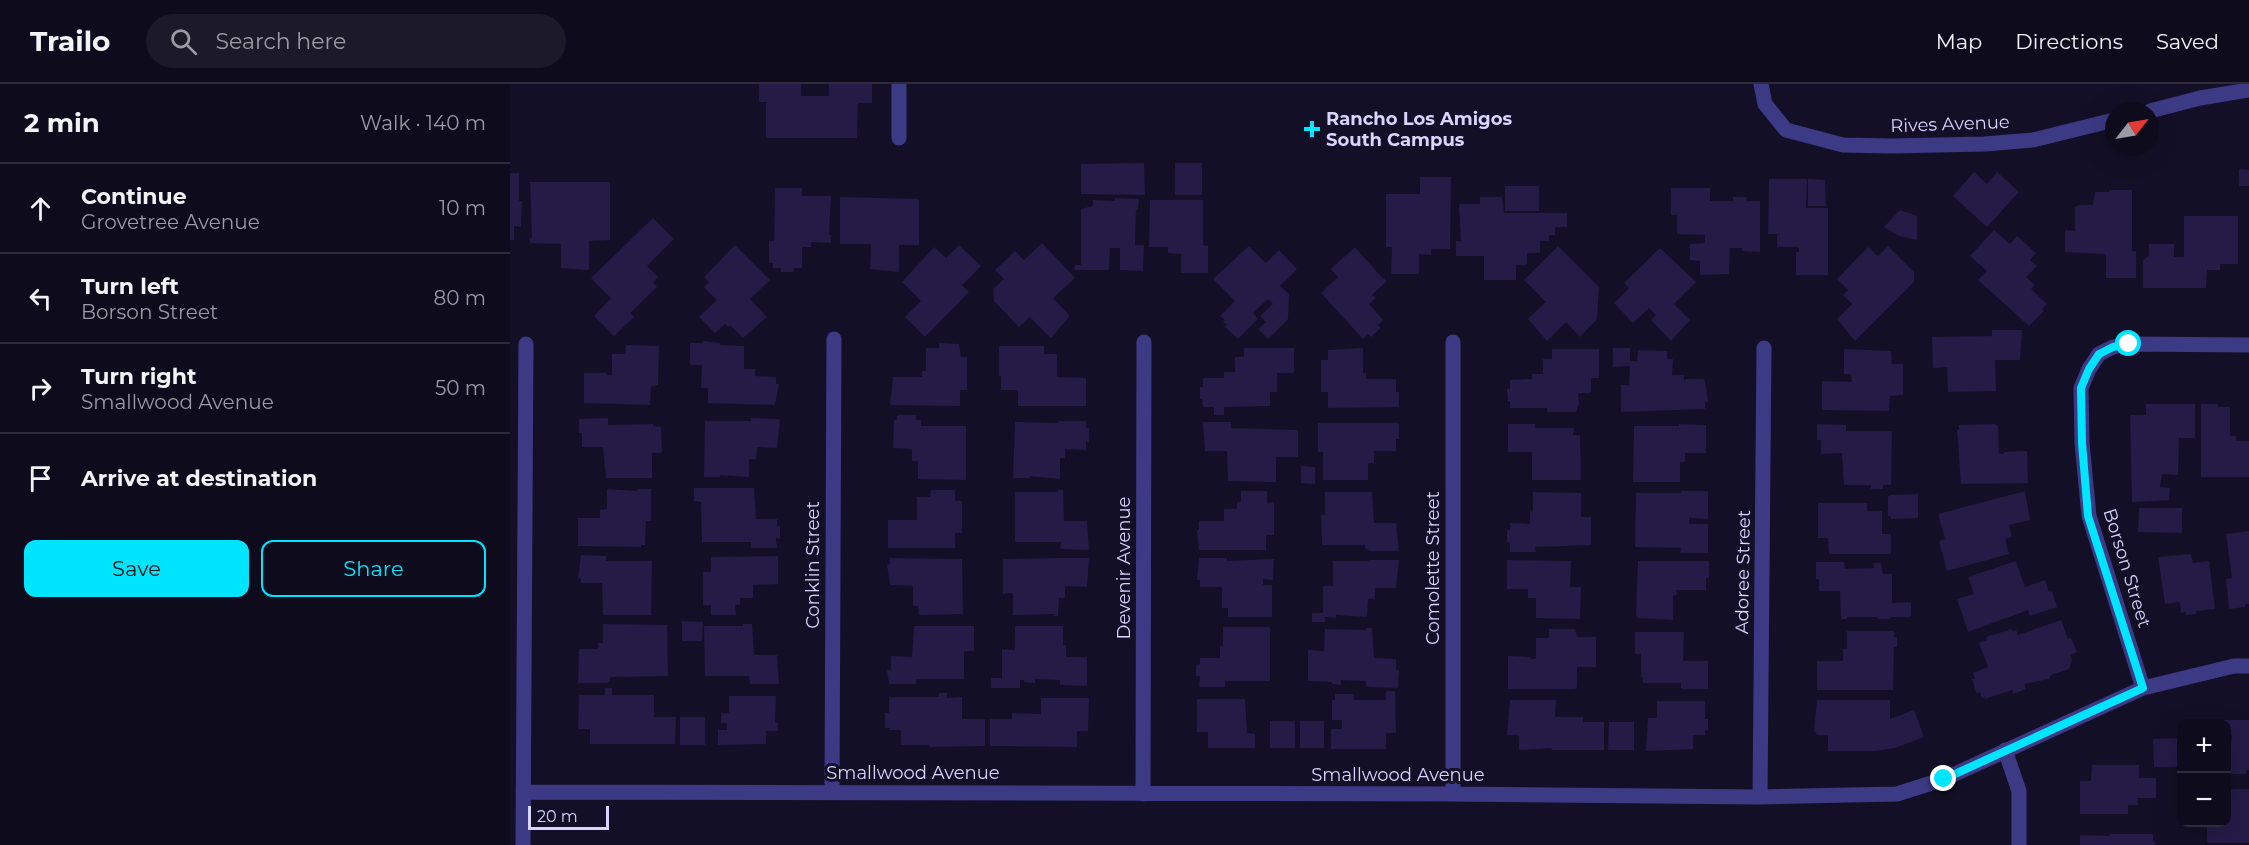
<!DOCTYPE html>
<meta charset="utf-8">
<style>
body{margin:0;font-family:Montserrat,sans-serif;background:#1c1929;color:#f1f3f6}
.controls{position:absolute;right:18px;bottom:18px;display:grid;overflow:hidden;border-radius:12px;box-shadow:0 6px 24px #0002}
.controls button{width:54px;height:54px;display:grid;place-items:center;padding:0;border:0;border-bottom:2px solid #2e2b3b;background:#0e0b1c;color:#f1f3f6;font:30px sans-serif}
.compass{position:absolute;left:1595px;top:18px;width:54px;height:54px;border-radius:50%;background:#0e0b1c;box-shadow:0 6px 24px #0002;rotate:59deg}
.scale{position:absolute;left:18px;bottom:15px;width:81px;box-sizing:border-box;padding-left:6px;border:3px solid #d9d4ff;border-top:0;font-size:16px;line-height:21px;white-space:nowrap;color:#d9d4ff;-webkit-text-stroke:4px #130f26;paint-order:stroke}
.stop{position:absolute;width:18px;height:18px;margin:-14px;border:4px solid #00e5ff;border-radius:50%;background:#fff}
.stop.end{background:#00e5ff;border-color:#fff;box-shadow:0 2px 6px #0008}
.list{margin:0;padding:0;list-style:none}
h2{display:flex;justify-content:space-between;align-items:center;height:78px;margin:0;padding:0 24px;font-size:26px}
h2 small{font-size:20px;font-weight:400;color:#9b9ba3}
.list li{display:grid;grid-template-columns:39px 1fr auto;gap:18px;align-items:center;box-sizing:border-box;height:90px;padding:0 24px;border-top:2px solid #2e2b3b}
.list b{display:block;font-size:22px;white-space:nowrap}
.list p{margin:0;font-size:20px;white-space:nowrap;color:#9b9ba3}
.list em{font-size:20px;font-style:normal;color:#9b9ba3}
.actions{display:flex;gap:12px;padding:18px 24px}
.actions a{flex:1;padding:14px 0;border:2px solid #00e5ff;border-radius:12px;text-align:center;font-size:21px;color:#00e5ff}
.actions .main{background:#00e5ff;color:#111}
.icon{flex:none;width:33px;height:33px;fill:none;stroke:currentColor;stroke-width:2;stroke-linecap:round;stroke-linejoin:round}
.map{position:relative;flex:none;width:1739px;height:761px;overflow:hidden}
header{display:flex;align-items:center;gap:36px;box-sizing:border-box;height:84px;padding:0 30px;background:#0e0b1c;border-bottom:2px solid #2e2b3b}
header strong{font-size:28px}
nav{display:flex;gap:33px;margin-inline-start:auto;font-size:21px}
.search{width:420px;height:54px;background:#1c1929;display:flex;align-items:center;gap:15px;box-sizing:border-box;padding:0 21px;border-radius:33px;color:#9b9ba3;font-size:22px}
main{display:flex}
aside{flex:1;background:#0e0b1c}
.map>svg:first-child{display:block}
</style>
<header>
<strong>Trailo</strong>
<div class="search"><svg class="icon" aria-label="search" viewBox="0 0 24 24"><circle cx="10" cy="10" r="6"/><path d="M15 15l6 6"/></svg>Search here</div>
<nav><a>Map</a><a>Directions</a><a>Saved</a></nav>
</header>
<main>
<aside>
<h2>2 min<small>Walk · 140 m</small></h2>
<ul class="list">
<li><svg class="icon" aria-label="ahead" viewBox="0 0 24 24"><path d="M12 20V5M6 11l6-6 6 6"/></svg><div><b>Continue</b><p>Grovetree Avenue</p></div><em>10 m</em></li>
<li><svg class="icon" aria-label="left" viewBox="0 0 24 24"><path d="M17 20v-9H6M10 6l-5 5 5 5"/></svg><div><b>Turn left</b><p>Borson Street</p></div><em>80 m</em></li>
<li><svg class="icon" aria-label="right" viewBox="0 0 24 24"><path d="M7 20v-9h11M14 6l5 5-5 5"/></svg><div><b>Turn right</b><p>Smallwood Avenue</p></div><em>50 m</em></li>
<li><svg class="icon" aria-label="arrive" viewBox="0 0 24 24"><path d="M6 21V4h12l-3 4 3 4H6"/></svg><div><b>Arrive at destination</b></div></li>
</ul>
<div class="actions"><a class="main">Save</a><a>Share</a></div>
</aside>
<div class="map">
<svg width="1739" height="761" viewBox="0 0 1739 761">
<rect width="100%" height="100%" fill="#130f26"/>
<path fill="#241b47" d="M249,0H291V12H319V0H362V19H348L347,54H256V18H249Z
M634,79L635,111L571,110V80Z
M665,79H692V111H665Z
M1729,85L1739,86V102H1729Z
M1464,88L1477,100L1487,88L1509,108L1477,143L1443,112Z
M0,89H9V117H12L11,143L4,142V156H0Z
M910,93H941L940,165H921V171L909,170V190H881L882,163H876V110H910Z
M1259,95H1297L1296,124H1318V191H1286V168H1289V163H1267V151L1270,150H1258Z
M1298,95L1315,96L1316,122H1298Z
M20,98H100V156L79,157V186L51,184V160L20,159V154H22Z
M995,102H1029V127H995Z
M265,104H292V112H321L319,151H321V159L301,158V163H292V184H284V188H271V184H263V179H259V157H264Z
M1161,104H1200V117H1223V113H1236L1237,117H1250V168L1232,167V164H1220L1219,190L1190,191V177L1180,176V160L1195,159V151L1167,150V131H1161Z
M1599,106H1622V167H1626V194H1596V170L1555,168V146L1565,147V123L1569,121H1583L1585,108H1599Z
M330,113L409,115V161H389V188L360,185L361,160H330Z
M970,113H992L994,129H1057V143H1045V151H1039V157H1030V169H1017V181H1006V196H974V172H946V157H951L949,120H970Z
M605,114L629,115L628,126H626L625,161H634L633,187L610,186V164H600L599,186H564L565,181H571V125L583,122V116L605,117Z
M640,116H693V161L698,162V189H671V170L658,169V163H639Z
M1390,126L1407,132V156L1389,152L1374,143Z
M1674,132H1728V180H1710V186H1697L1696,204H1633V176L1639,172V160H1664V173H1674Z
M143,134L164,155L137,182L148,193L143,198L147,203L120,229L124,233L104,252L84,232L101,214L81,194Z
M1484,146L1500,160L1507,152L1526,169L1520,176L1527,182L1516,193L1525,201L1521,205L1537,220L1532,225L1534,227L1519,242L1468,196L1477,187L1460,172Z
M532,159L565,194L543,214L560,232L541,254L520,233L509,243L484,217L483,205L494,195L485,186L505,167L514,176Z
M225,161L260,196L240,215L257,233L233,254L220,241L218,243L215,240L205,249L189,233L207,216L194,203L199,198L194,193Z
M449,161L471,182L452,201L459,208L415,253L395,233L411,217L392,198L424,163L436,174Z
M739,162L756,179L769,166L787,185L770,202L779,210L778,235L758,255L748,245L756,238L750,232L763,220L758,215L743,229L748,235L728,255L715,243L717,241L713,238L715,236L710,232L725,217L703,195Z
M1048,162L1089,203L1087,235L1070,253L1056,238L1037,257L1018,235L1036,218L1014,196Z
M1378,162L1404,188V198L1345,257L1327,235L1342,220L1333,211L1338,206L1327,195L1358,163L1368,172Z
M845,163L873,195L874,194L877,197L862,211L866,214L859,220L873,236L868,241L871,244L861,253L858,250L853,255L811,209L828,193L821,185Z
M1150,164L1186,198L1164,220L1180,236L1161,257L1141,236L1146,231L1139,224L1123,239L1104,219L1119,204L1114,199Z
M1482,246H1512L1510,276H1485L1486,307L1438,308L1437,283L1423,284L1422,253L1482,252Z
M193,257L210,259V261L234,262V285H245V292L266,293V300H269L265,321L198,319V304H191L192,281H180V259H193Z
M429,259L449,260L451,273H457V306H450V322L380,321L383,293H412V287H416V264H429Z
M116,261L149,262L148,301L141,303L140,321L74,319V289H97V291H102V270H115Z
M489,262H534V270H547V293L576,294V322H508V306H491V292H489Z
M734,264H784V289H767V308H760V322L714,323V331H704V323H693L692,315H690V303H693V294H714V288H725V273H734Z
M853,264V289H856V295H886V308H889V323L818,324V308H811V276H818V266Z
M1103,264H1120V277H1127L1128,266L1157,267V275H1163L1162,291H1174V297L1176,295H1193L1195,297L1198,318H1195V325L1111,328V301H1119L1120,282L1103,283Z
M1042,265H1089V294H1081V309H1068L1069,320L1066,328H1037V324H1000V317H998L997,305H1000V296L1022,295V290H1033V275H1042Z
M1334,265L1381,267L1382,280H1393V311L1380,312L1379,327L1312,326V297L1342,298L1341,290H1334Z
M1636,320H1685V354H1669L1668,391L1652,390L1650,403L1660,404L1659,416L1622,418L1620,331H1636Z
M1691,320H1708V323H1720V352H1726V357H1739V393H1691Z
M387,331H406V336H411V342H456V396L408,395V377H402V365L383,364L384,336H387Z
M98,334V341L143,340V342L151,343L152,369H142V394H96L93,363H72V349H69V335Z
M241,334L270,335L267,364L247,363L246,375H239V393L210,391V393H194L195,337H241Z
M549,337H576V344H579V358H576V366L555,365V374H550V395L519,392L520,394H503L505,338L549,339Z
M693,338H721V344L788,346V373H766V398L718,397L717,367H695Z
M808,339H889V355H886V367H864V379H858V396H813V368H808Z
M998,340H1025V344H1064L1063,351H1070L1071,396H1022V368H998Z
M1169,340L1196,341V369H1175V378H1170V398H1123L1124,342H1169Z
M1307,340L1336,341V347H1382L1381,401H1373V405H1361V401H1334L1332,369L1311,370V356H1307Z
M1485,340L1488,342L1489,370H1494V368L1517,367L1518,399L1451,400L1447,345L1449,346V341Z
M791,382L805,383V400L791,399Z
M184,404H244L246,435H267V442H270V455L266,454L267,464H241V458H192L191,418L184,417Z
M97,405L127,407V405H141V437H136L135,461H131V463L68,462V434H90V426L97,425Z
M421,406H445V417H452V449H445V464H378V436H407V413H420Z
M548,406H553L554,437H577L579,466L550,465L551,458H505V408H548Z
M731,407H757V419L764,418V451H756V466H689L687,446H689V437H714V425H727V418H731Z
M1171,407H1198V435L1179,434V440H1198V469H1170L1171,464L1125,463L1126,409H1171Z
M1515,407L1520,436L1499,441L1502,453L1495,455L1499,470L1437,487L1429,457L1435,455L1428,430Z
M815,408H862L864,439H886L889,467H860L855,464V461H812L811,431H815Z
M1023,408L1071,409V433H1081V461L1025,463L1026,468H1000V459L997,458V446H1000V439L1020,440V427L1023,428Z
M1408,410V434L1381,435V432H1378V413L1380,411Z
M1308,419H1357V427H1372V450H1381V470H1319L1318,454H1308Z
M1629,424H1672V449L1628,448Z
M1739,447V520H1735V523L1719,525L1716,495L1722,494L1716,450Z
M1681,470L1683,479L1699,477L1705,525L1686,527V530L1676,531V528L1671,529L1670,518L1655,520L1648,473Z
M71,471L96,472V477H142L141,531H93L92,499H71V494H68Z
M268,472V500L243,501V514H230V521H225L226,531H201V521H193V488H201V473Z
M380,474L452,475L453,530L409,531L408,522H403V502L380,501L377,481L380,480Z
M550,474H579L577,503L555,502V514H549L548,532H543L544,530L503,531V509L493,510V475Z
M689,474H717V477L764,475L763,496L753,495V501H762V533H718V524H712V503H690V496H687Z
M859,476H889L886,504H865V515H858L857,533L826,531V534L815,533V538H802V529H813V502H823V477H859Z
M997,476L1061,477L1060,503H1071L1070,535L1026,534V514H1018V505H997Z
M1128,477H1199V494H1196V506H1166L1167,511L1163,512V536L1128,534L1126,532Z
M1506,477L1515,503L1535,496L1539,508L1542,507L1547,523L1520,532L1518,526L1458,548L1447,515L1464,510L1458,493Z
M1306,478H1334L1335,485L1364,484L1363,479H1371L1373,490H1382V519L1401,518V533H1381V535H1367V533H1337V535H1331L1330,507H1309V495H1306Z
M1551,536L1558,555L1561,554L1567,568L1560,571L1562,576L1559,585L1541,591L1539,595L1514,600L1516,605L1503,610L1502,606L1475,615V613L1472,615L1470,608L1467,610L1462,595H1465L1463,589L1478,583L1469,559L1477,556L1476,553L1502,545V547L1506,546L1508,551Z
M172,537L193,538L192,557H172Z
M93,540L157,541L158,592L100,593V597L97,599H68L69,565H88V559H93Z
M233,540H242L244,571H267L269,600H240L239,592H195L194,542H233Z
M404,542H464V567H454V595H406V600H379L377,586H381V572L402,573Z
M505,542H553V561H556V573H577V602L550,601V596L525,595V599L514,598V596H510V604H481V594H492V565L505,566Z
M713,543H760V597H715V603H689L690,592H686V581L690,580V574H710V562H713Z
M856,544H862L864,574L886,575V586H889L888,604L859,603L856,602V597L831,596V601L822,600V598L798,597V566L814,567L815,545L856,546Z
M1039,545H1065L1067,553H1086V583H1067V603L1065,605H998V572L1021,573V575H1026V554H1039Z
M1337,547H1384V553H1387V563H1384L1383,606H1307V577H1333V565H1337Z
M1125,548H1174L1173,577H1198V605H1171V599H1133V593H1131V570H1125Z
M95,604H102V611H144V633H166L165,660H80V645H68L69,611H95Z
M876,607H885L886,649H876V665H821V645H832V636H822V616H825V610H844V616H876Z
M429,609H437V614L452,613V635H475V662L419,663V661H391V646H380V644H375V629H379V613H429Z
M219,612H266L265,639H268V647H256V660L208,661V646H217V639H211V629H219Z
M531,614H579L578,647H567V663L480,662V635H502V629L531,630Z
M687,615H735L737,649L745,650V664H698V648H687Z
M1000,616H1046L1045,633H1073V638H1094V666H1041L1042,664L1009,666V651H997Z
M1307,616H1380V635L1404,626L1414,653L1385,664L1365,667H1318V651H1307L1304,646Z
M1147,617H1195V635H1198V647L1195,646V651H1183V665L1136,667L1138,634H1147Z
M170,633H195V661H170Z
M1713,636H1739V686H1736V690H1716V662H1721L1722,651H1716V640H1713Z
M760,637H785V664H760Z
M790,637H814V664H790Z
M1099,638H1124V666H1098Z
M1669,654L1670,683H1644L1643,655Z
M1582,681H1629V694H1646V714H1628V721H1618V730H1570V697H1581Z
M1716,705H1739V759H1697V738H1716Z
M1599,750H1643V757H1645V761H1570V751L1599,752Z"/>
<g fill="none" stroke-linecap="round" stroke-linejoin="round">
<path stroke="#3d3a85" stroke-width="15" d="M389,0V54
M1251,0L1255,20L1276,46L1333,61L1380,62L1475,60L1523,56L1604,36
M1640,27L1690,14L1739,6
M943,258V710
M1633,604L1579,432L1572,359L1571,304L1579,285L1589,270L1603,263L1619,260L1739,261
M1495,666L1509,707V761
M13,708L943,710L1250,713L1387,710L1434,695L1633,604L1724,582H1739
M322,708L324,255
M633,710L634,258
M1250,713L1254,264
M13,761L16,260"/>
</g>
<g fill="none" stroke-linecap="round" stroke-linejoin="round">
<path stroke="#00e5ff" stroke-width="8" d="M1434,695L1633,604L1578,432L1572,359L1571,304L1579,285L1589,270L1603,263L1619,260"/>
</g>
<path fill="#00e5ff" stroke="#130f26" stroke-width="2" d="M799 36h6v6h6v6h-6v6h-6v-6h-6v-6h6z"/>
<g text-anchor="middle" stroke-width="6" stroke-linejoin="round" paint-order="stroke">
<g font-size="18" font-weight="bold" fill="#d9d4ff" stroke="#130f26" text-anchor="start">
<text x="816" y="41">Rancho Los Amigos<tspan x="816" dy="21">South Campus</tspan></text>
</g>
<g font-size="18" fill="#d9d4ff" stroke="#130f26">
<text transform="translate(1440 40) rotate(-2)" y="6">Rives Avenue</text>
<text transform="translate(303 481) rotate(-90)" y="6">Conklin Street</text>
<text transform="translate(614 484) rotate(-90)" y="6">Devenir Avenue</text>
<text transform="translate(923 484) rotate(-90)" y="6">Comolette Street</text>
<text transform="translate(1617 484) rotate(73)" y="6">Borson Street</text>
<text transform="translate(1233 488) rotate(-89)" y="6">Adoree Street</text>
<text x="403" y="695">Smallwood Avenue</text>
<text x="888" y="697">Smallwood Avenue</text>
</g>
</g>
</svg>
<div class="controls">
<button>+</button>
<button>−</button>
</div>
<svg class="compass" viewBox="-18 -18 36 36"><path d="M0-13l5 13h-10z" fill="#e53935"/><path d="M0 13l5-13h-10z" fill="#9b9ba3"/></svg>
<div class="scale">20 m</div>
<div class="stop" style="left:1619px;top:260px"></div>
<div class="stop end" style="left:1434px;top:695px"></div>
</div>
</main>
